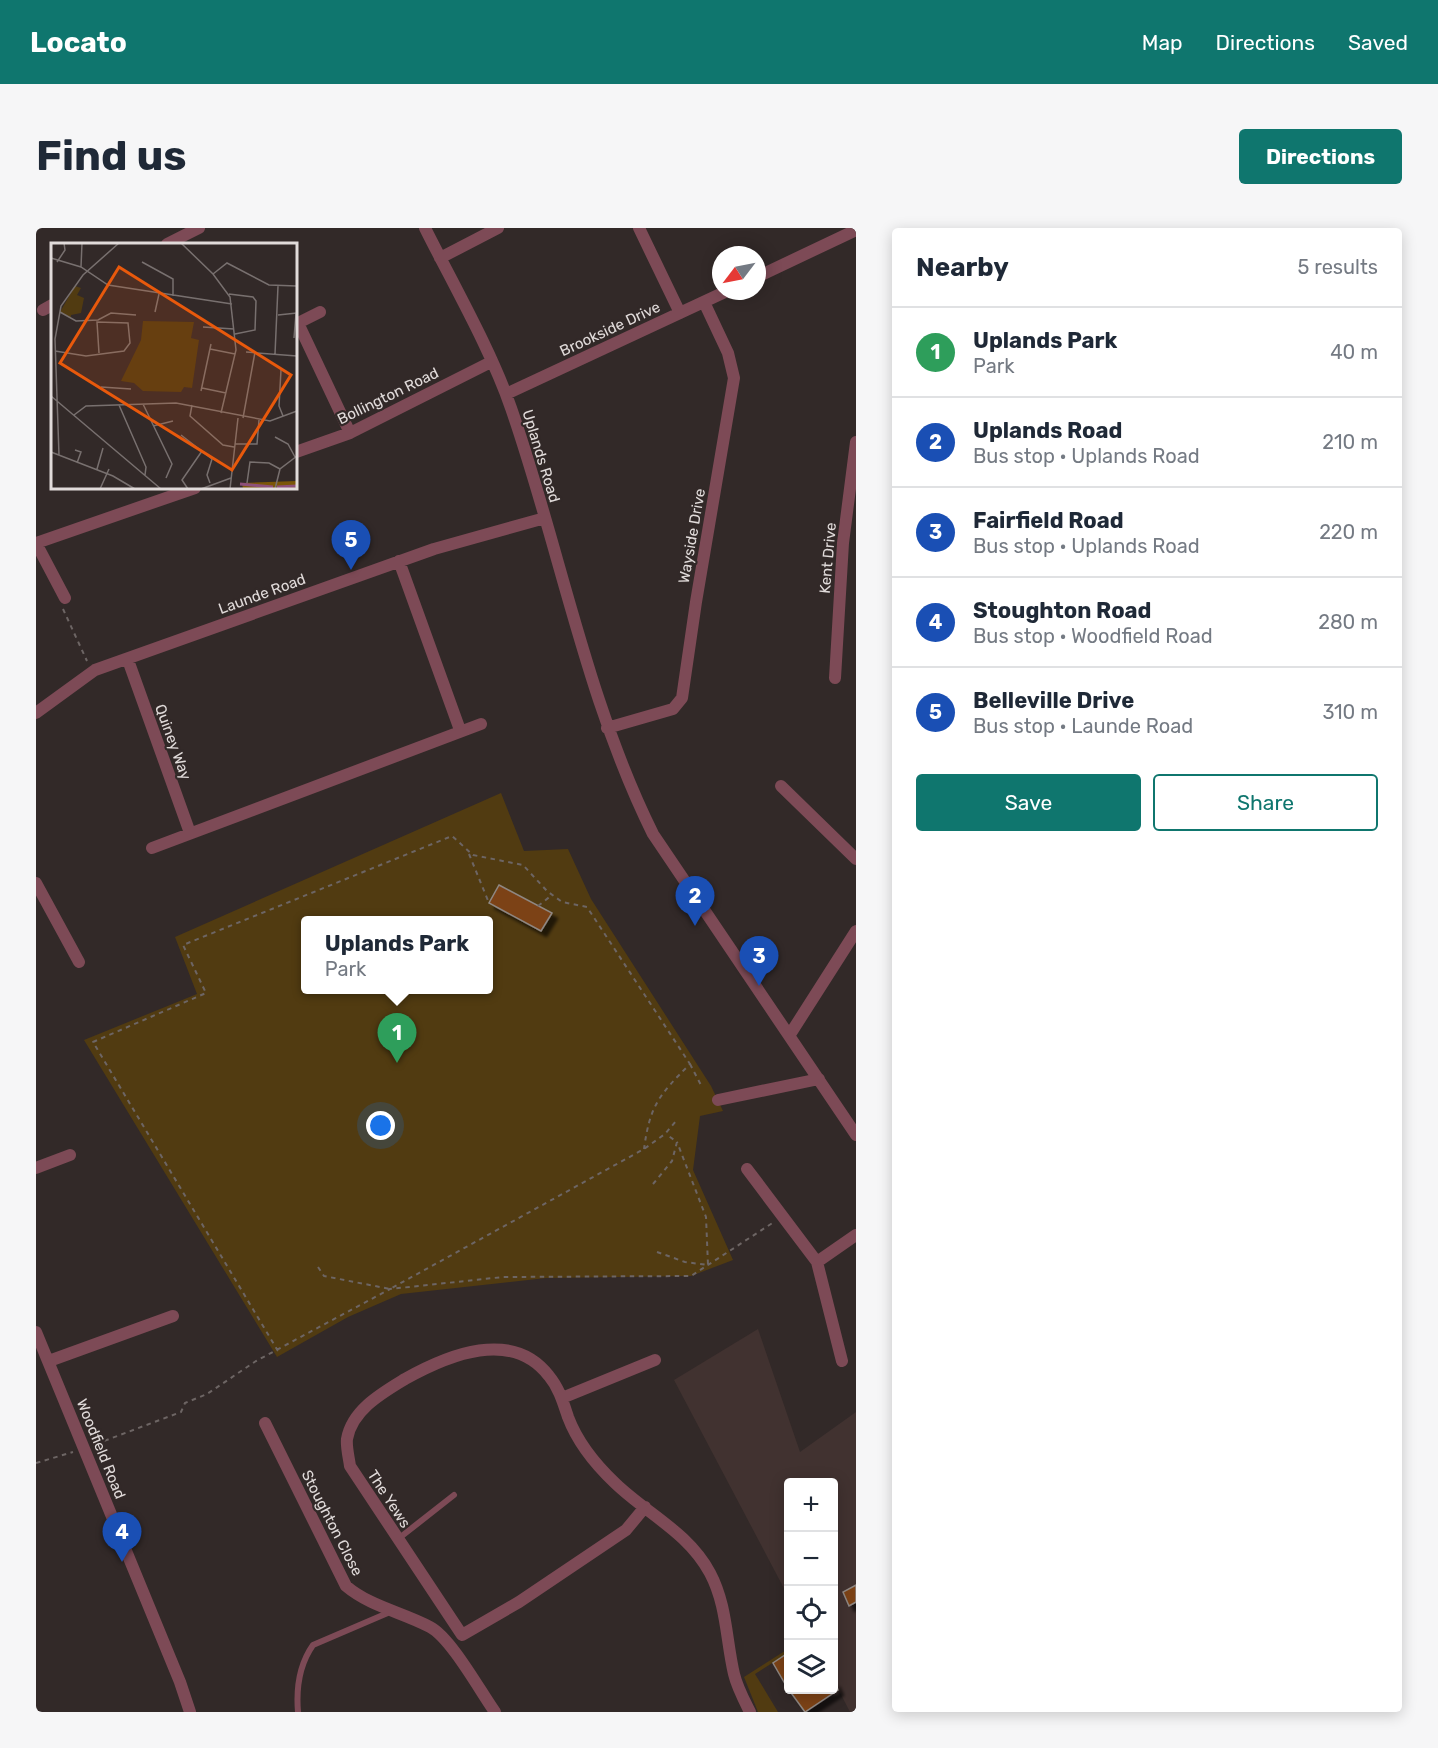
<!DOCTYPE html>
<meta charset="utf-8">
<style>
body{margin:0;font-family:Rubik,sans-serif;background:#f6f6f7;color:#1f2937}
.controls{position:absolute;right:18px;bottom:18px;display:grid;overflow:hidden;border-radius:6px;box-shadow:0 3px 15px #0003}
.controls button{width:54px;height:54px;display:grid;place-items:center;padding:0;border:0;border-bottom:2px solid #e0e1e3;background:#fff;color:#1f2937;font:30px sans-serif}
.compass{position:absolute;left:676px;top:18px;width:54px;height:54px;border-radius:50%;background:#fff;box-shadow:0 3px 15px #0003;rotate:238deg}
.you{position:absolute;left:345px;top:898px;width:21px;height:21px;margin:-15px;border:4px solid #fff;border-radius:50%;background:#1a73e8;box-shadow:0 0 0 9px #1a73e833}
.badge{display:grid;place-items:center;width:39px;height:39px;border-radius:50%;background:#0f766e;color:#fff;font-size:20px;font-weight:700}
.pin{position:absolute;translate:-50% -50px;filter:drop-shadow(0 2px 3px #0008)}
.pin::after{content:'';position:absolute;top:32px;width:21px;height:18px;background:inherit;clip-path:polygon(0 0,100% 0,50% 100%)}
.popup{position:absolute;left:265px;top:688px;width:192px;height:78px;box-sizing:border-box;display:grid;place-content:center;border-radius:6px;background:#fff;filter:drop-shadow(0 2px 4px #0005);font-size:20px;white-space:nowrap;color:#747a83}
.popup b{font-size:22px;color:#1f2937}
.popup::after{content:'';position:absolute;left:50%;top:100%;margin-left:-12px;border:12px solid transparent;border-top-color:#fff}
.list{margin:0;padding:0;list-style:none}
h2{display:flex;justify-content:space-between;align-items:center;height:78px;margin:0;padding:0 24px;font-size:26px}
h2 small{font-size:20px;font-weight:400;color:#747a83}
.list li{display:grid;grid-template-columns:39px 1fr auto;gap:18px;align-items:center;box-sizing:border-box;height:90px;padding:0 24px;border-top:2px solid #e0e1e3}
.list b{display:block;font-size:22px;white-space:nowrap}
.list p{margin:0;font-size:20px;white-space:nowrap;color:#747a83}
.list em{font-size:20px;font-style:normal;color:#747a83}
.actions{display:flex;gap:12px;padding:18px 24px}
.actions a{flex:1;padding:14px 0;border:2px solid #0f766e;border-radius:6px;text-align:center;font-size:21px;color:#0f766e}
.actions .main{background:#0f766e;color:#fff}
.icon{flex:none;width:33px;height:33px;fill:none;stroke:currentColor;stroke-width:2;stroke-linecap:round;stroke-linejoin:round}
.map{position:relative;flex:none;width:820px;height:1484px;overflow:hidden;border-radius:6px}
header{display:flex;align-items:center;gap:36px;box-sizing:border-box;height:84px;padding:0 30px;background:#0f766e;color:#fff}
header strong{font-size:28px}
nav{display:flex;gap:33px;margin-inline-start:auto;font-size:21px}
.intro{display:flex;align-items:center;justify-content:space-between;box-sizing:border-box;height:144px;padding:0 36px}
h1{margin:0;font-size:42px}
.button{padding:15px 27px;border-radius:6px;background:#0f766e;color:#fff;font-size:21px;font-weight:700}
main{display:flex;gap:36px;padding:0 36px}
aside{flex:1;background:#fff;border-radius:6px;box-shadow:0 3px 15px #0003}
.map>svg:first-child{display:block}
</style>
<header>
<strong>Locato</strong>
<nav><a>Map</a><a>Directions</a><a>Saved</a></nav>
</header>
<div class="intro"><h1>Find us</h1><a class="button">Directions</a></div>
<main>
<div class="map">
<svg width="820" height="1484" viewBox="0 0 820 1484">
<defs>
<filter id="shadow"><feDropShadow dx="5.5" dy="5.5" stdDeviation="1.5" flood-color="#0009"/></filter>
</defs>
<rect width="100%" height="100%" fill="#322928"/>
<path fill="#413230" d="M722,1101L764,1224L820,1184V1484H814L798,1453V1254H752V1368L638,1152Z"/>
<path fill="#513b11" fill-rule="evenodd" d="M465,565L488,623L532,621L555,671L675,858L687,883L664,888L657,942L697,1032L655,1048L510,1050L365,1066L312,1089L241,1129L48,812L161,766L139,709ZM270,692H452V762H270Z
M752,1421V1425L719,1446L742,1484H722L708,1449Z"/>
<path fill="#7c4316" stroke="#8f8782" stroke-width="1.5" filter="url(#shadow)" d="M463,657L516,685L505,703L453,675Z
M820,1357V1374L813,1378L807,1364Z
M752,1425V1461L737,1435Z
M798,1453L802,1462L769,1484L753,1462H798Z"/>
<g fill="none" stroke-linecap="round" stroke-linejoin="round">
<path stroke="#6d6564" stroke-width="2" stroke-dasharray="4.5 4.5" stroke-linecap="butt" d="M27,381L51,433
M433,626L453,675
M502,678L516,667
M654,836L666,859
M617,956L636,933L641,914L630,906
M621,1024L649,1034L672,1037L670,989L641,914
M282,1039L288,1048L354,1061L608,921L629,906L640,893
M242,1123L57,814L170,765L147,717L416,608L437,627L487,637L511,663L526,674L551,679L654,836C623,867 614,877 608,921
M60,1216L145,1184L149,1175L171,1166L220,1133L354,1061L467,1049L655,1048L738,994
M0,1235L37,1224"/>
<path stroke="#7d4a56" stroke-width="6" d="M362,1311L418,1267
M262,1484C260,1460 263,1437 277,1417L354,1384"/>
<path stroke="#7d4a56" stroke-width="12" d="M389,0C417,56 455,122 475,180C524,321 550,471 617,606L820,907
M603,0L644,85
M131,16L163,0
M404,30L462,0
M721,49L820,2
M7,82L16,77
M262,95L314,205
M260,96L284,84
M470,166L691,63
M260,224L314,205L455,134
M0,315L159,260
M0,315L29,370
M363,333L424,502
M92,432L154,605
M799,450L807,315L820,214
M0,485L59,442L398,321L509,290
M571,500L637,481L646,470L660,374L698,150L692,125L668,74
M745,558L820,631
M116,620L445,496
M0,655L43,734
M753,808L820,703
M682,872L783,851
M0,940L34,927
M711,941L781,1034L806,1133
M781,1034L820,1007
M0,1104L144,1454L154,1484
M13,1133L137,1088
M526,1170L619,1132
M229,1195L310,1358C335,1379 366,1384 394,1399C415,1410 444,1463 459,1484
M609,1279L590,1302L483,1374L426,1407L314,1238C313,1230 310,1219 311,1211C316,1182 346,1165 369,1151C412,1127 476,1100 513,1148C523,1160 527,1174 532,1189C541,1213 560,1237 579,1255C611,1286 652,1304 674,1345C691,1377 690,1412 698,1446C701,1459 708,1472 714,1484"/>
</g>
<g text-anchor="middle" stroke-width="4.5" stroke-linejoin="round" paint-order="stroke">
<g font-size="15" fill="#e1dbda" stroke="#322928">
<text transform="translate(574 101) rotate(-25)" y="5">Brookside Drive</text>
<text transform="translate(352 168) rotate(-26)" y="5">Bollington Road</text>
<text transform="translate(505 228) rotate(73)" y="5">Uplands Road</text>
<text transform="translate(656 308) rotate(-80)" y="5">Wayside Drive</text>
<text transform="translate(792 330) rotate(-85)" y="5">Kent Drive</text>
<text transform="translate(226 366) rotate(-20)" y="5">Launde Road</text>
<text transform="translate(137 514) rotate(70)" y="5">Quiney Way</text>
<text transform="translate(65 1221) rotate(68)" y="5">Woodfield Road</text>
<text transform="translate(353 1271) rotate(57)" y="5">The Yews</text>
<text transform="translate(296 1295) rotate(63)" y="5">Stoughton Close</text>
</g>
</g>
<g transform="translate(15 15)">
<rect width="246" height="246" fill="#322928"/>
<path d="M24,43L30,45L26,52L33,55L30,70L20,72V75L9,69ZM92,78L143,79L140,95L148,97L141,145L133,144L130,149L92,148L83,140L70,138L90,97Z" fill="#513b11"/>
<path d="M246,238V246H192L191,240Z" fill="#7b5607"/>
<path fill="none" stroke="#8d507a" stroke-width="3" d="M189,241L222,244M226,244L246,243"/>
<path fill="none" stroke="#78706f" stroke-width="1.5" d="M130,0L162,31L179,54L185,107L170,170M0,15L30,24L57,42L181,61M6,19L14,7L13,0M91,19L122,36V53M30,24L31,0M162,31L176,20L218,42L246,43M178,51L202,54L205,58L204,87L184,91M9,69L25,78L47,77L60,70L85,72M104,69L108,51M227,72L246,70M152,84L183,86M243,95L245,71M159,106L184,111M4,108L35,113L73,108L79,100L77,80L46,79L48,110M195,109L246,113M224,111L227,43M230,127L228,163L232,173M50,144L80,146M151,145L175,150M150,148L160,101M0,153L110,246M92,161L121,221L115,235M68,162L95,224L94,232M141,162L139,173L172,202L183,204M23,172L35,163L125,160L219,178L246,168M192,175L204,109M102,183L122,178M130,192L161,216L156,232L159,240M224,194L237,201L244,214M184,201H206L208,177M24,207L30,209L26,220M0,209L62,233L84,246M8,212L4,96L10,63L32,32L68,0M46,226L52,205M196,240L199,219L218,220L229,226M49,246L58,226M137,246L131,237L151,208M150,246L180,235M179,246L187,175M224,246L229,226L246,213"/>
<path fill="#e8590c" fill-opacity="0.15" stroke="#e8590c" stroke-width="3" d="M68,24L240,132L181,227L9,120Z"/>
<rect width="246" height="246" fill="none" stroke="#e1dbda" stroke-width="3"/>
</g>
</svg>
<div class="controls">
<button>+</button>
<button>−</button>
<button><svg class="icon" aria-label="locate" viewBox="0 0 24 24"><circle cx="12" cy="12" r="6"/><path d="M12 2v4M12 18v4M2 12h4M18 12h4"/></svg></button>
<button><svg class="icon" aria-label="layers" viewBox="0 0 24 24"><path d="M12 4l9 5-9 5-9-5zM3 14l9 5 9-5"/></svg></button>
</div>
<svg class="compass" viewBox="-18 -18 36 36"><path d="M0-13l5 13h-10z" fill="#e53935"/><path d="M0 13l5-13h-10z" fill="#747a83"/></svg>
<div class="you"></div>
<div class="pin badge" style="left:361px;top:835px;background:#2e9e5b">1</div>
<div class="popup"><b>Uplands Park</b>Park</div>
<div class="pin badge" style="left:659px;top:698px;background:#1a4fb4">2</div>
<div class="pin badge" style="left:723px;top:758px;background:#1a4fb4">3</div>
<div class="pin badge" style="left:86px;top:1334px;background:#1a4fb4">4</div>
<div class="pin badge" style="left:315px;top:342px;background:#1a4fb4">5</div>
</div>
<aside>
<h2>Nearby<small>5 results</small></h2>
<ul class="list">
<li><span class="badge" style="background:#2e9e5b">1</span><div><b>Uplands Park</b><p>Park</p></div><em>40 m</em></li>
<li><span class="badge" style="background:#1a4fb4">2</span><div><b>Uplands Road</b><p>Bus stop · Uplands Road</p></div><em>210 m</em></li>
<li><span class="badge" style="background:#1a4fb4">3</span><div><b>Fairfield Road</b><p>Bus stop · Uplands Road</p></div><em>220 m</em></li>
<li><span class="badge" style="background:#1a4fb4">4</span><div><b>Stoughton Road</b><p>Bus stop · Woodfield Road</p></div><em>280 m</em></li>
<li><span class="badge" style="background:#1a4fb4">5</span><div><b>Belleville Drive</b><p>Bus stop · Launde Road</p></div><em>310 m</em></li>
</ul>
<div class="actions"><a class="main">Save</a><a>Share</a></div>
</aside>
</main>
